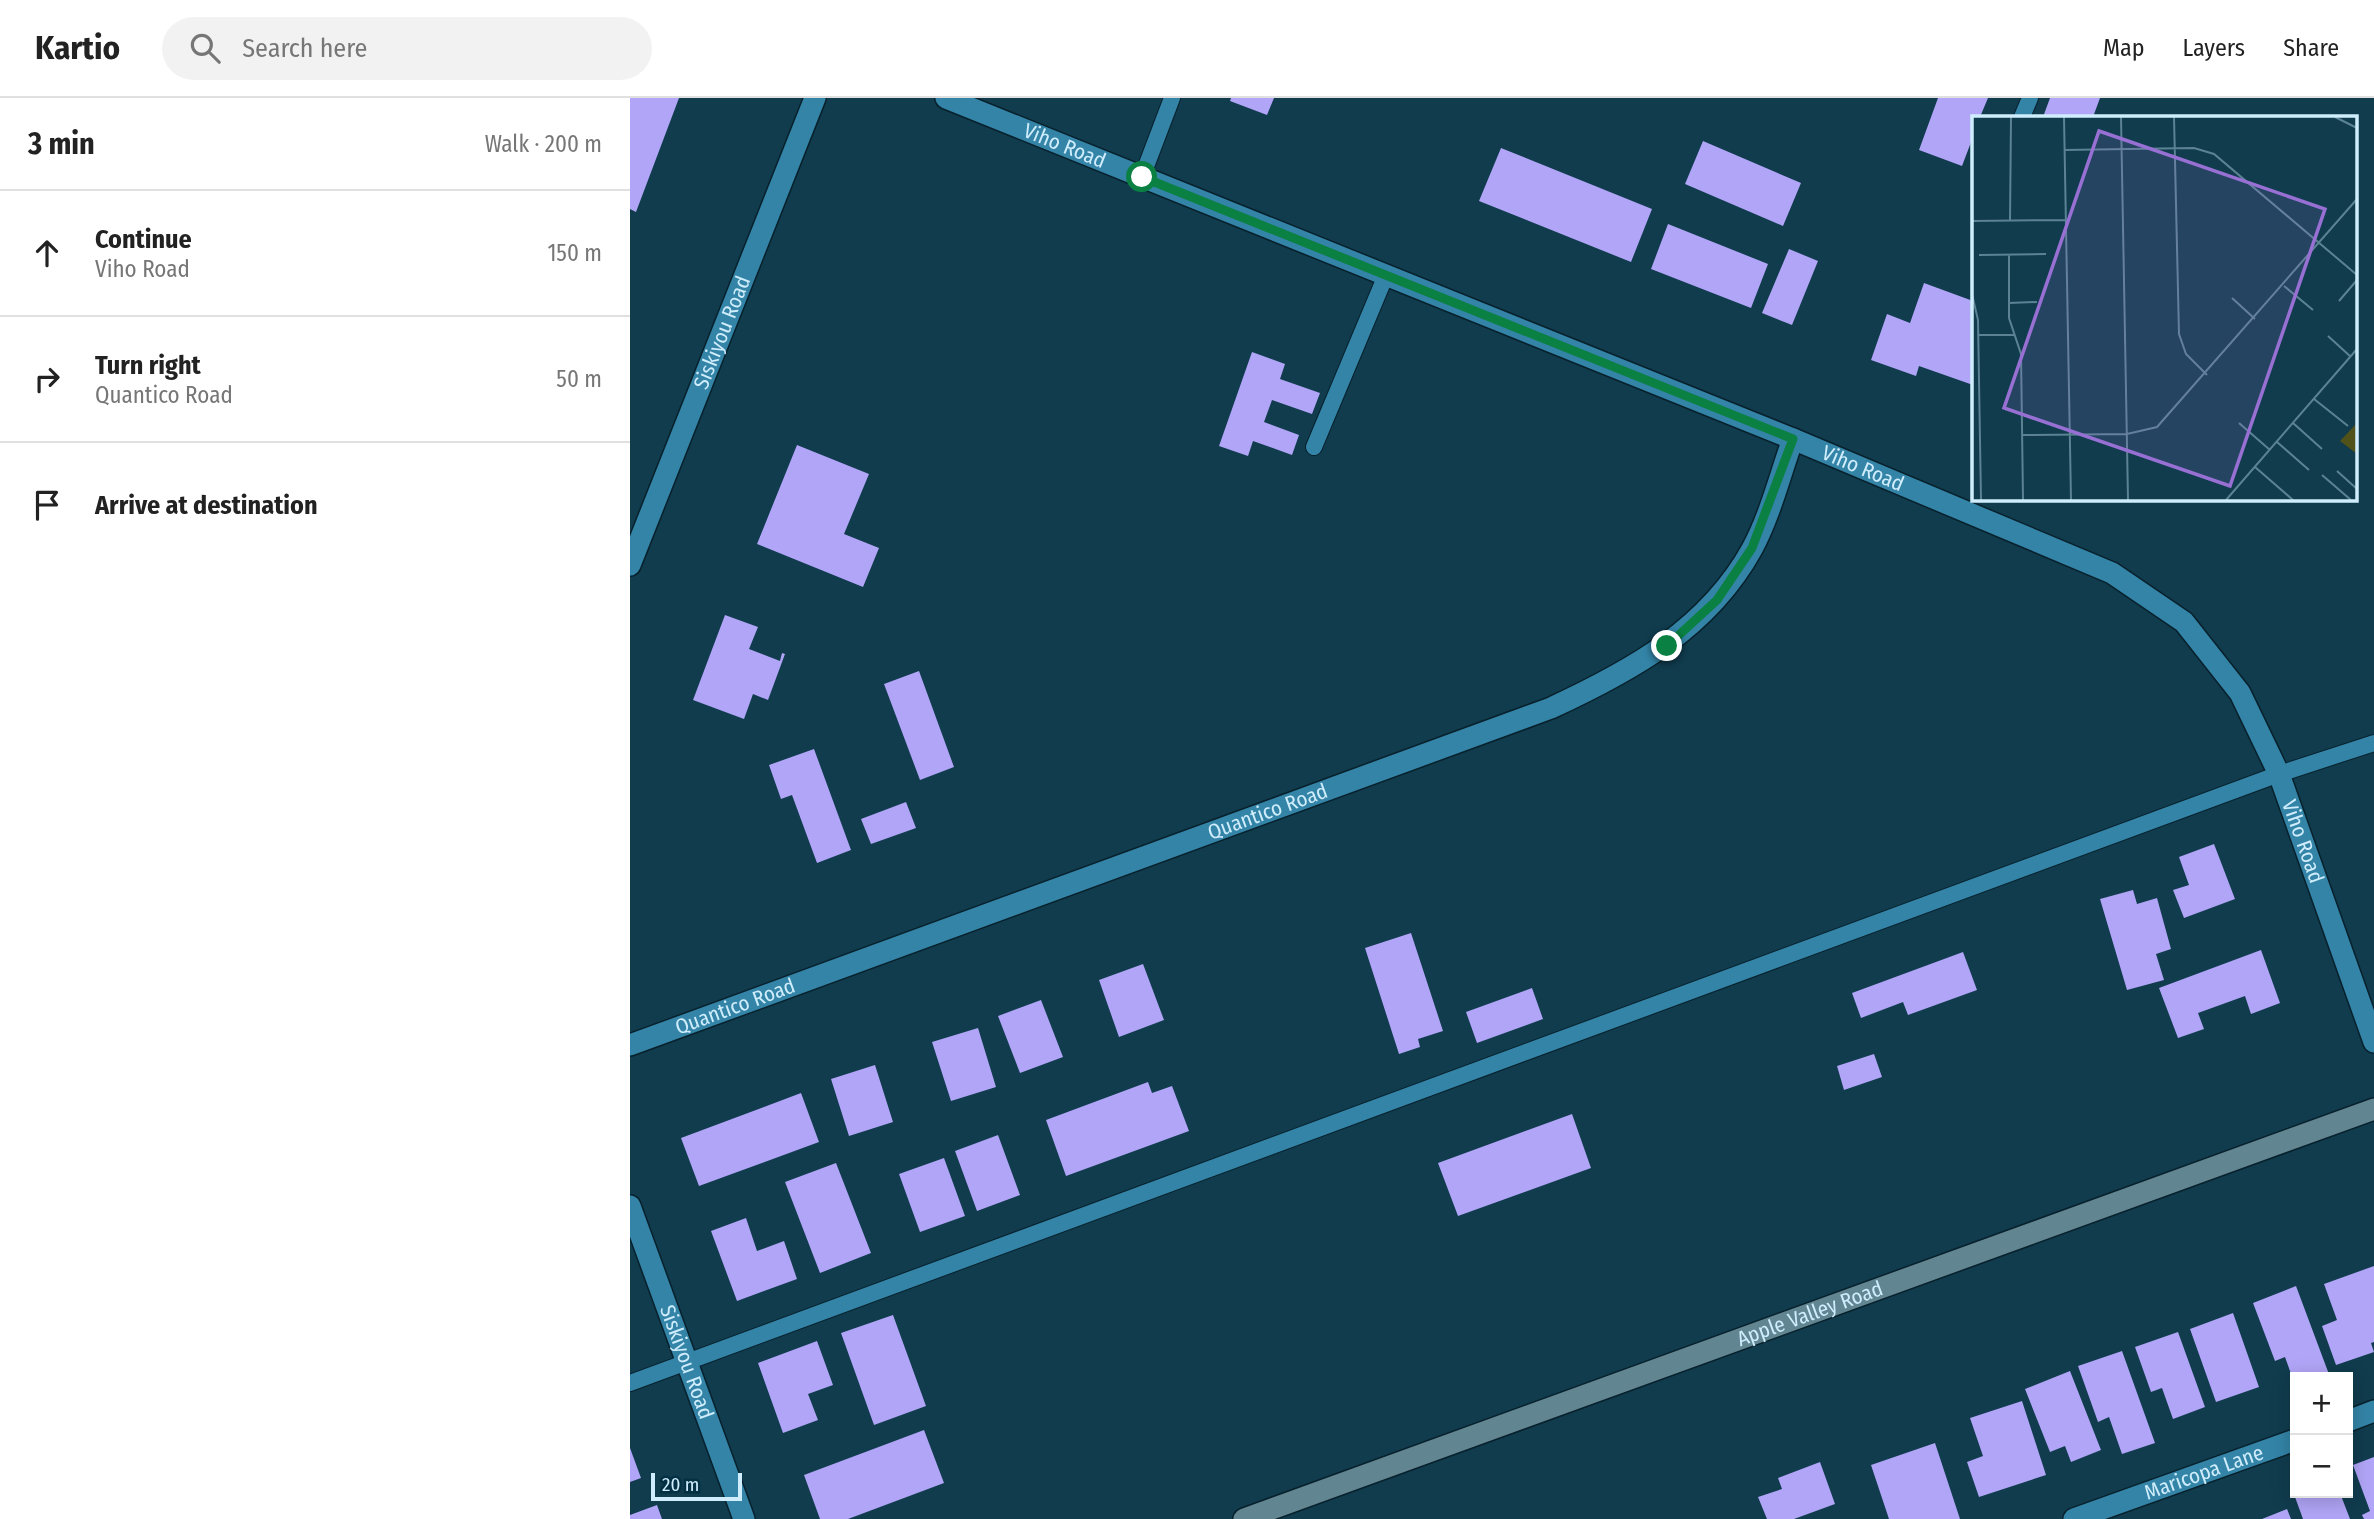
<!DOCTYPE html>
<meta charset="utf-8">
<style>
body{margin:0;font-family:"Fira Sans Condensed",sans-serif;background:#f2f2f2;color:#222}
.controls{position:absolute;right:21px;bottom:21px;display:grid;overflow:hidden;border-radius:0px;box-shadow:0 4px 18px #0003}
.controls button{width:63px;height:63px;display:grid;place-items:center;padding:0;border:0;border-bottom:2px solid #e0e0e0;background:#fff;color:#222;font:35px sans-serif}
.scale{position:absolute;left:21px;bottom:18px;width:91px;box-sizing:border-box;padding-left:7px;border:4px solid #cfedfc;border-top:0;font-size:19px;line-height:24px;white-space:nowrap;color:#cfedfc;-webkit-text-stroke:5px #033143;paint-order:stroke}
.stop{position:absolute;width:21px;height:21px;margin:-16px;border:5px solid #0b8043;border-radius:50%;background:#fff}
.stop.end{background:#0b8043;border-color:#fff;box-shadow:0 2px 7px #0008}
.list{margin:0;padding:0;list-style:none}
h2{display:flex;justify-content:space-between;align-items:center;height:91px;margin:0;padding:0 28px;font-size:30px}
h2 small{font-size:23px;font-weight:400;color:#767676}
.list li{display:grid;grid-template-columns:46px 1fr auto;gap:21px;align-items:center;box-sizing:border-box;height:126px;padding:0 28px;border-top:2px solid #e0e0e0}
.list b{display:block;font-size:26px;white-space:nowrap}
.list p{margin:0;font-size:23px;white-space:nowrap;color:#767676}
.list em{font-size:23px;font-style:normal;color:#767676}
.icon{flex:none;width:38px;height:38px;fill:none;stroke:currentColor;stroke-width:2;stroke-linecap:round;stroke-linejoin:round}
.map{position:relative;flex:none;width:1744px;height:1421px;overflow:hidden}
header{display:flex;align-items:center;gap:42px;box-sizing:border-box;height:98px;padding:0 35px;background:#fff;border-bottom:2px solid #e0e0e0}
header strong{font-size:33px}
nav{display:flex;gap:38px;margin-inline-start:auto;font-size:24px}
.search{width:490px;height:63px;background:#f2f2f2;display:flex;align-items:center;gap:18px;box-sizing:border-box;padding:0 24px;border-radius:38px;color:#767676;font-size:26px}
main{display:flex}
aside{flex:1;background:#fff}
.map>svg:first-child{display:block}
</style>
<header>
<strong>Kartio</strong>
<div class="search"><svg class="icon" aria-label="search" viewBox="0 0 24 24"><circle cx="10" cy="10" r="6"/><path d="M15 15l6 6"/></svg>Search here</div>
<nav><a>Map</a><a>Layers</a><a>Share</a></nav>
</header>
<main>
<aside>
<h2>3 min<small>Walk · 200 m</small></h2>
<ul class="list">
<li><svg class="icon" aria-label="ahead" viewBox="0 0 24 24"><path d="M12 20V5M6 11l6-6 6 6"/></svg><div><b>Continue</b><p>Viho Road</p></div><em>150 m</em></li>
<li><svg class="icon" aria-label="right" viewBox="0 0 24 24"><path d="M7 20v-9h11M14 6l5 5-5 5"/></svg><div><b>Turn right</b><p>Quantico Road</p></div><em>50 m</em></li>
<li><svg class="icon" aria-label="arrive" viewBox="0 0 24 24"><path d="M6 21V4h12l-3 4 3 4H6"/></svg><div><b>Arrive at destination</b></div></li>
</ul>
</aside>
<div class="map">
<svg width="1744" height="1421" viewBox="0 0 1744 1421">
<rect width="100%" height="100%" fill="#103c4e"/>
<path fill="#b1a5f7" d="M0,0H49L6,114L0,111Z
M601,0H644L637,17L600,3Z
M1308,0H1358L1350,19H1343V39L1332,68L1289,52Z
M1420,0H1470L1463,19H1413Z
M1073,43L1171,85L1153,128L1055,86Z
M871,50L1022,111L1001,164L849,103Z
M1038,126L1138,166L1121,210L1021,171Z
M1159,151L1188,163L1162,227L1132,215Z
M1294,185L1343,203V287L1289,268L1286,278L1241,262L1257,216L1280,225Z
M622,254L655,266L650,281L690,295L682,316L642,302L634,324L669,337L662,357L623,343L618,358L589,348Z
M167,347L239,376L214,436L249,450L233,489L127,446Z
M95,517L128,529L119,551L150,563L152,555L155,556L138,602L123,596L114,621L63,602Z
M289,573L324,669L290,682L254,586Z
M184,651L221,752L187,765L162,697L151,701L139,667Z
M276,704L286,730L241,746L231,721Z
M1584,746L1605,801L1554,820L1543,792L1559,787L1549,759Z
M1503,792L1507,806L1527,800L1541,851L1526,856L1534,882L1497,892L1470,801Z
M781,835L813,933L788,941L790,949L769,956L735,850Z
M1631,852L1650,905L1621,916L1615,898L1568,915L1574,931L1548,940L1529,890Z
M1333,854L1347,892L1278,917L1273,904L1231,920L1222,895Z
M513,866L534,922L489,939L469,882Z
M902,890L913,921L847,945L836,914Z
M411,902L433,959L390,975L368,918Z
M348,930L366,989L321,1003L302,944Z
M1244,956L1252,979L1214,992L1207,968Z
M245,967L263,1024L219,1038L201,981Z
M518,984L522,995L542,988L559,1033L436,1078L416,1022Z
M171,995L189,1044L69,1088L51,1040Z
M942,1016L961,1070L828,1118L808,1065Z
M368,1037L390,1097L347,1113L325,1053Z
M314,1060L335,1118L290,1134L269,1076Z
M206,1065L241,1155L190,1175L155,1084Z
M116,1120L127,1153L154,1143L167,1181L107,1203L81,1133Z
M1744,1168V1244L1741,1245L1744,1254L1706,1267L1692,1228L1707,1222L1694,1186Z
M1666,1188L1700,1279H1665V1287L1655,1259L1645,1263L1623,1205Z
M1603,1215L1629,1289L1586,1304L1560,1231Z
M263,1217L296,1308L244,1327L211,1235Z
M1548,1234L1575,1309L1543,1321L1532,1290L1521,1294L1505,1249Z
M187,1243L203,1287L178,1296L188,1322L153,1335L128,1265Z
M1492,1253L1525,1345L1492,1356L1479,1319L1468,1324L1448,1268Z
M1440,1273L1471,1352L1441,1364L1435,1348L1420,1354L1395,1291Z
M1392,1303L1416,1377L1349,1399L1337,1364L1353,1358L1340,1320Z
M294,1332L314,1385L218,1421H190L174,1377Z
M1305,1345L1330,1421H1259L1241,1367Z
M0,1350L11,1380L0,1384Z
M1744,1359V1421H1734L1732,1417L1740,1413L1723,1367Z
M1190,1364L1205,1406L1164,1421H1137L1128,1399L1152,1391L1148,1380Z
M1677,1395H1710L1720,1421H1673L1665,1399Z
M27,1407L32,1421H0V1417Z
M1657,1411L1661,1421H1632Z"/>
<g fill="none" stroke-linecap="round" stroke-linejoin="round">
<defs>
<path id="lane" d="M1392,19L1400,0
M512,79L542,0
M684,349L756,177
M0,1285L1649,676L1744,645"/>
<g id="street">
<path id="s1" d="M316,0L1163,341L1482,475L1554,524L1610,595L1649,676L1744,944"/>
<path id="s2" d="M0,467L185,0"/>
<path id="s3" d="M0,947L921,610C1001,573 1078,531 1122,451C1140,418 1150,377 1163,341"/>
<path id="s4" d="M0,1108L114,1421"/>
<path d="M1718,1323L1744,1313"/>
<path id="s5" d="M1444,1421L1665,1342"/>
</g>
<g id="secondary">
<path id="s6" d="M614,1421L1744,1011"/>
</g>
</defs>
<use href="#lane" stroke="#08212c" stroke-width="18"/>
<use href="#street" stroke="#08212c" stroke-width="24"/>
<use href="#secondary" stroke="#08212c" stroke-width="24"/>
<use href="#lane" stroke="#3384a7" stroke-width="16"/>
<use href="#street" stroke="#3384a7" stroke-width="21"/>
<use href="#secondary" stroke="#618591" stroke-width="21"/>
</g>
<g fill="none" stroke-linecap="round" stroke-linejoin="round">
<path stroke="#0b8043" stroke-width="9" d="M512,79L1163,341L1122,450L1087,502L1037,548"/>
</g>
<g text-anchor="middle" stroke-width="7" stroke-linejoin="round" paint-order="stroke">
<g font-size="21" fill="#cfedfc" stroke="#033143">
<text dy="7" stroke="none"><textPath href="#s1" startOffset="128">Viho Road</textPath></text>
<text dy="7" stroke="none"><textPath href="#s2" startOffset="250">Siskiyou Road</textPath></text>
<text dy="7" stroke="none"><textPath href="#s1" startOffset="989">Viho Road</textPath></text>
<text dy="7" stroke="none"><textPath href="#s3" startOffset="679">Quantico Road</textPath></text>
<text dy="7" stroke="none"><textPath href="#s1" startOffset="1598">Viho Road</textPath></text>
<text dy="7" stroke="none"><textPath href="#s3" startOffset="112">Quantico Road</textPath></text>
<text dy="7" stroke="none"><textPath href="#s6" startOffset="602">Apple Valley Road</textPath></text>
<text dy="7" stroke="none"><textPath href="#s4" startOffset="166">Siskiyou Road</textPath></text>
<text dy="7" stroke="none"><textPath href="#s5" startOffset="138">Maricopa Lane</textPath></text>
</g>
</g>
<g transform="translate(1342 18)">
<rect width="385" height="385" fill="#103c4e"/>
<path d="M385,307V338L368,325Z" fill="#51521a"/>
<path fill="none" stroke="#5c8394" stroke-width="2" d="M92,1L99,384M149,1L156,384M202,1L207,218L214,238L235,259M363,1L385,12M92,34L222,32L242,38L385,159M0,105L94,104M38,105L39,1M7,139L74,138M37,139V202L49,238L51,384M312,170L341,194M0,178L6,204L9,384M260,182L283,203M367,185L385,164M36,187L65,186M7,219H42M356,220L379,241M342,283L376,310M267,307L298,334M321,307L350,333M50,319L155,318L185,311L385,83M305,326L337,354M283,351L321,384M365,355L385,373M350,359L379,384M254,384L385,233"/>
<path fill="#9870d4" fill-opacity="0.15" stroke="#9870d4" stroke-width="3.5" d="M127,15L353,93L258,370L32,292Z"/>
<rect width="385" height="385" fill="none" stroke="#cfedfc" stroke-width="3.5"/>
</g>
</svg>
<div class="controls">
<button>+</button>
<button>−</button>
</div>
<div class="scale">20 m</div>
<div class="stop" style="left:512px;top:79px"></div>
<div class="stop end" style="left:1037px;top:548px"></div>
</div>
</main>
